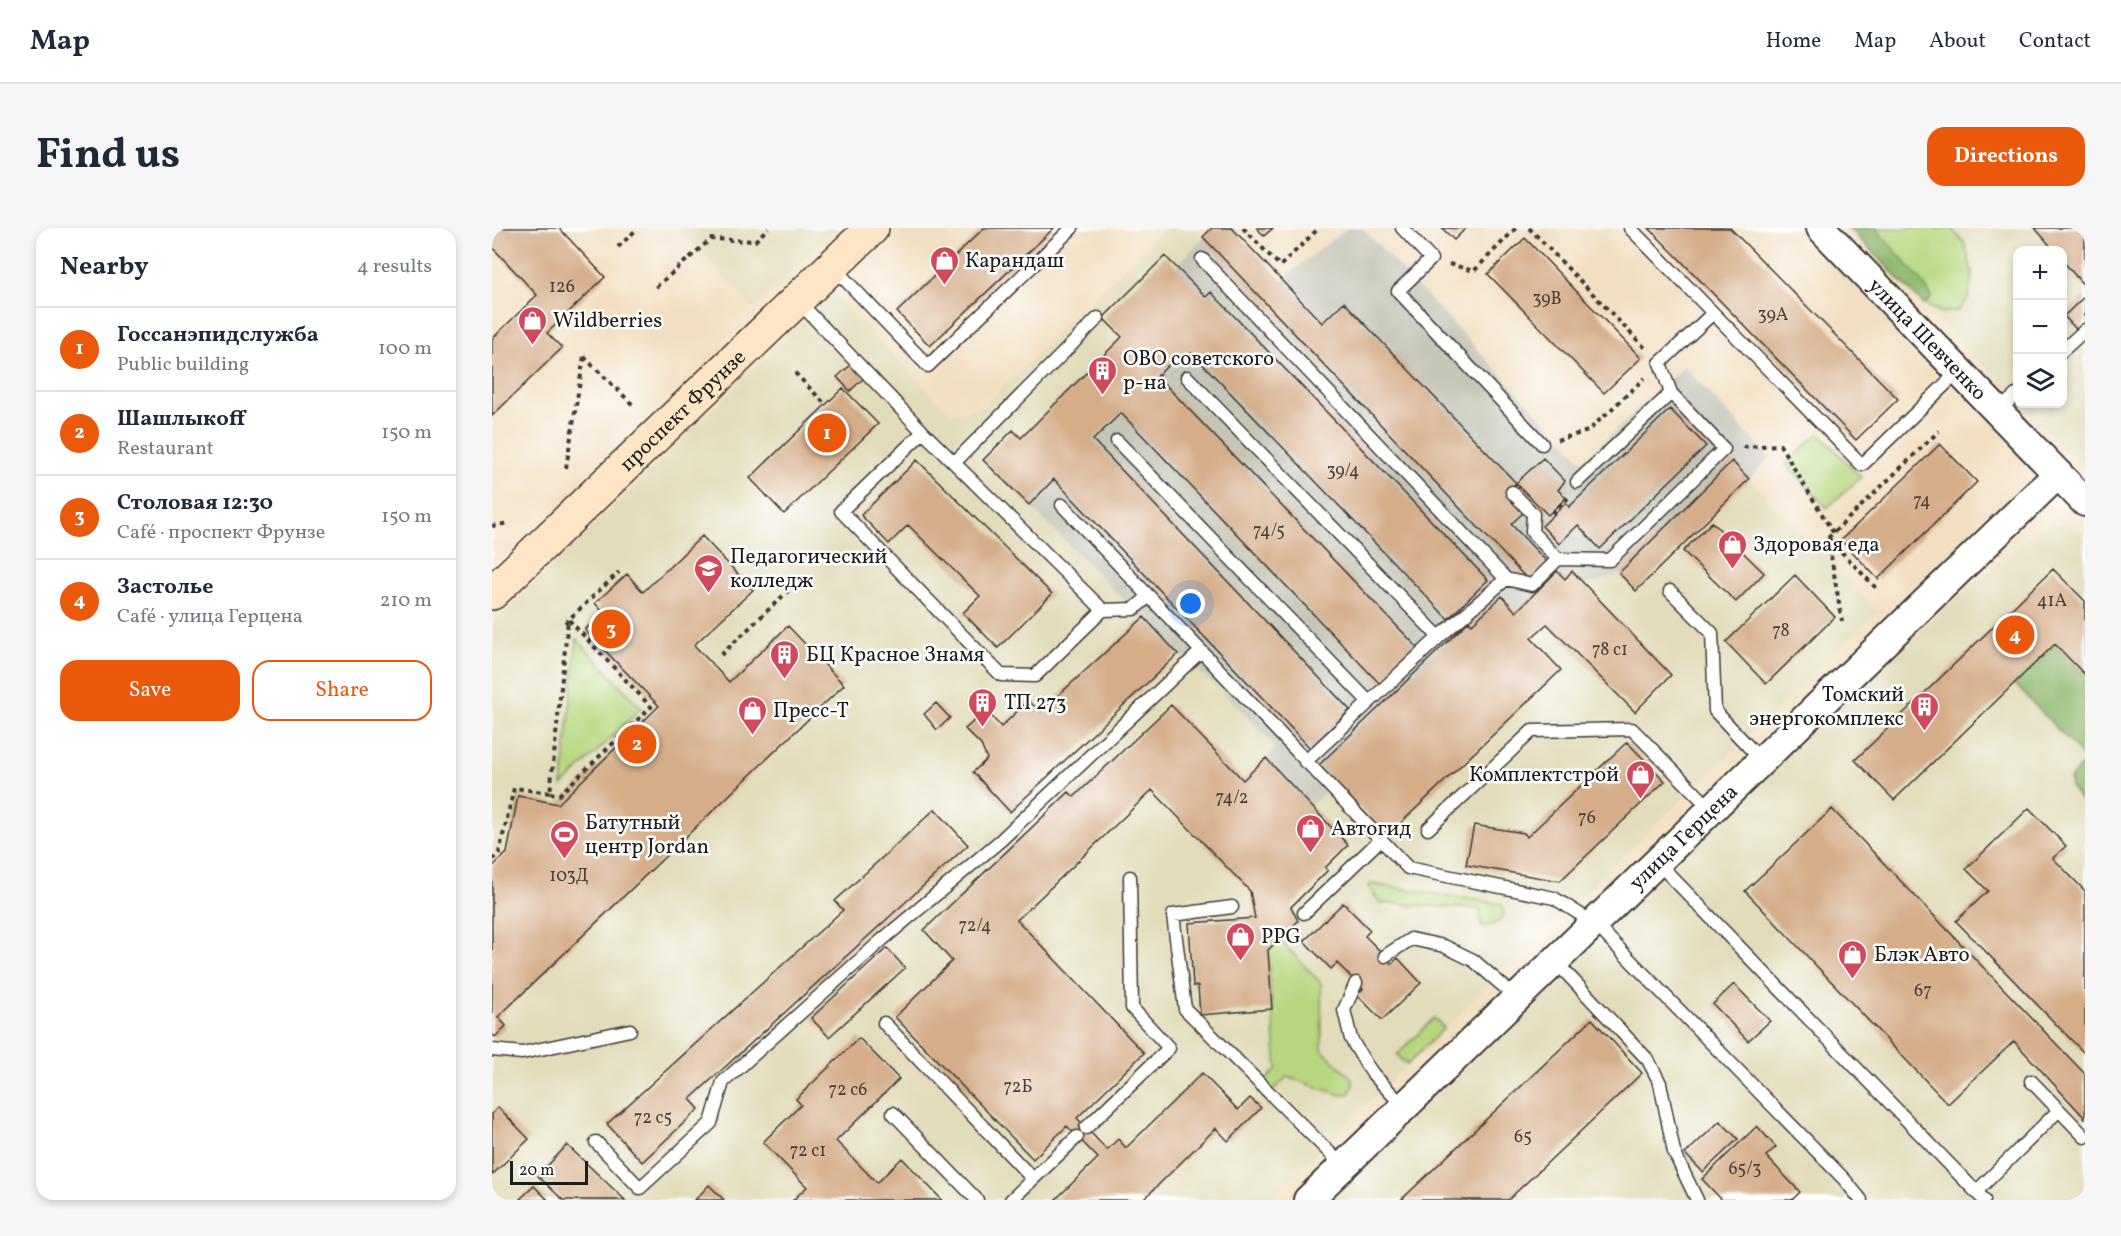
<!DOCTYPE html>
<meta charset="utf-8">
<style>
body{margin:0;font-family:Vollkorn,serif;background:#f6f6f7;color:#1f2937}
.controls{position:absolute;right:18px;top:18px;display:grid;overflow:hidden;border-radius:12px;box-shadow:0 3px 9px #0003}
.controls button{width:54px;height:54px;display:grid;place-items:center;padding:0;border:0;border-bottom:2px solid #e0e1e3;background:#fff;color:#1f2937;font:30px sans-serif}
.scale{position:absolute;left:18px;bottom:15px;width:78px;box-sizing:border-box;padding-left:6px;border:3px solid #1c1c1c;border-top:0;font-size:16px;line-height:21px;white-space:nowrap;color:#1c1c1c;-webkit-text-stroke:4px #fff;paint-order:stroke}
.you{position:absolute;left:699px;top:376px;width:21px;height:21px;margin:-15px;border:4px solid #fff;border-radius:50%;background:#1a73e8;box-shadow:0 0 0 9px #1a73e833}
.badge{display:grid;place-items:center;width:39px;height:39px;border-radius:50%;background:#ea580c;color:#fff;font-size:20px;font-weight:700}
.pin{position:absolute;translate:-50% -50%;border:3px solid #fff;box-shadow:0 2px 6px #0006}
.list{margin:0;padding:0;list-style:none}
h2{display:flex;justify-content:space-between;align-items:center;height:78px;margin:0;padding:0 24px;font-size:26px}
h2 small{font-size:20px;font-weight:400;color:#747a83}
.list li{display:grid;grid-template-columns:39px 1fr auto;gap:18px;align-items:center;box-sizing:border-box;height:84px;padding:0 24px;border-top:2px solid #e0e1e3}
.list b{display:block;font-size:22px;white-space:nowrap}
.list p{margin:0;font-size:20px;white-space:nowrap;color:#747a83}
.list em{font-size:20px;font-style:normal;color:#747a83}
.actions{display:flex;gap:12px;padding:18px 24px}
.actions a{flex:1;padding:14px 0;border:2px solid #ea580c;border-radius:18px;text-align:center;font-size:21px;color:#ea580c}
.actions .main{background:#ea580c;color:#fff}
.icon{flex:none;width:33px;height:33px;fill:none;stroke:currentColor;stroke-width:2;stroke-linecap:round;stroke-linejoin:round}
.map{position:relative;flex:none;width:1593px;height:972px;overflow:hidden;border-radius:18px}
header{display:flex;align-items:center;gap:36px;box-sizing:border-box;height:84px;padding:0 30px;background:#fff;border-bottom:2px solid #e0e1e3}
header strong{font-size:28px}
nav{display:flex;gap:33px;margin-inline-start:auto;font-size:21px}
.intro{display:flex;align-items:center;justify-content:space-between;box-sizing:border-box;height:144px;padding:0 36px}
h1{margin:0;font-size:42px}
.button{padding:15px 27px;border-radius:18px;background:#ea580c;color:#fff;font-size:21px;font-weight:700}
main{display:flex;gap:36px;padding:0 36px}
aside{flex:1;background:#fff;border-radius:18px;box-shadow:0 3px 9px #0003}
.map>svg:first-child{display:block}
</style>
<header>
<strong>Map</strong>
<nav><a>Home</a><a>Map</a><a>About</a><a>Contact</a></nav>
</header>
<div class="intro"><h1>Find us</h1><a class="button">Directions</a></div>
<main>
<aside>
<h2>Nearby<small>4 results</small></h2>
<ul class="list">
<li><span class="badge">1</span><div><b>Госсанэпидслужба</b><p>Public building</p></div><em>100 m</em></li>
<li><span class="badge">2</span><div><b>Шашлыкoff</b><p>Restaurant</p></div><em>150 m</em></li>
<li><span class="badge">3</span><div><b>Столовая 12:30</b><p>Café · проспект Фрунзе</p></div><em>150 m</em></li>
<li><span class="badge">4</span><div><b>Застолье</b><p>Café · улица Герцена</p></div><em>210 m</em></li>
</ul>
<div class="actions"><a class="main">Save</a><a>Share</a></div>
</aside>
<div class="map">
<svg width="1593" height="972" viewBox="0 0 1593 972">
<rect width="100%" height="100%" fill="#fff"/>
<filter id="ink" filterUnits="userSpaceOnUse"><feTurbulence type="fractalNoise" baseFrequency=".0167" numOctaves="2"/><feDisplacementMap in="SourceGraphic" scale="12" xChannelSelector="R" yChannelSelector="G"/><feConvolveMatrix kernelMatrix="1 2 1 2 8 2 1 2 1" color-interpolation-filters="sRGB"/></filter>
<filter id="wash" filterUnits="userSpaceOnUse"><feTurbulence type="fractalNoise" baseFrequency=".008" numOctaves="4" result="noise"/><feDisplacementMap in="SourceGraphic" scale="24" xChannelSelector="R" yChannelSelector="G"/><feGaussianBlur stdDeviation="1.35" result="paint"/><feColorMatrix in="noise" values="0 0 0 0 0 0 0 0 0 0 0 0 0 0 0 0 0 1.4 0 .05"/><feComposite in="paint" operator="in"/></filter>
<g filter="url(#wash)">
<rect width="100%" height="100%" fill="#f2dfc1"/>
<path fill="#e2dcba" d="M187,0H345L261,81Z
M673,0H703L711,9L685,40L687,127L562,251L642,381L686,426L729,462L784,520L774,530L1094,358L1127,345L1145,362L1257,251L1386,384L1071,685L776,972H0V396L341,64L460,187L490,179Z
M1357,0H1593V241L1529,176H1570V22H1526L1525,172Z
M1559,296H1574L1586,301L1593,309V972H836L1396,430L1547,301Z"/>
<path fill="#c5c5b8" d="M720,0H740L789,52L855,0H870L1091,233L1192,138L1278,230L1144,363L1127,346L1094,358L993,410L819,577L774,530L784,519L729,462L686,426L537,277L687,127L684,39Z"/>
<path fill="#b6d77e" stroke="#697a4d" stroke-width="1.5" d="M1383,0H1459L1472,14L1480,43L1477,69L1466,83L1451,85L1432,77L1440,69Z
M1327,205L1369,249L1335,280L1294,236Z
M85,411L149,480L70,558Z
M879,656L1010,676L1012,687C1006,696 1000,698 989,698L988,681L888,675L876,659Z
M787,711L829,755L830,822L860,850L861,858L857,866L849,867L795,849L778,865L770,856L785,841L776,722Z
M942,790L952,800L915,837L905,827Z"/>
<path fill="#90b86d" stroke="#566a44" stroke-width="1.5" d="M1357,0H1383L1427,50L1440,69L1432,77Z
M1563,416L1593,447V577L1579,560L1578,551L1589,538L1592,532L1587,524L1522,455Z"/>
<g id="blocks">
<path fill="#d5ad89" d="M0,0H67L113,49L55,105L70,120L0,188V111L45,67L0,19Z
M492,0H562L438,118L405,84Z
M720,0H740L830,95L852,74L1024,255L1051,230L1073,253L1066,262L1074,270L1056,287L1024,255L1014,265L1032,284L1019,296L1055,334L1036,352L711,9Z
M765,0H781L772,8Z
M950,0H974L962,12Z
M1157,0H1238L1406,171L1364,212Z
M1543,0H1593V59L1570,32V22H1562Z
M1033,10L1149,130L1112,165L996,46Z
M673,28L714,69L719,64L996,352L956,391L700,125L692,132L687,127L665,148L926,420L888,456L629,185L601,212L858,482L818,520L562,251L537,277L491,232L521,202L529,210L630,109L611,90Z
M1593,68V95L1585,102L1572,88Z
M360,136L373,149L358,163L345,149Z
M351,160L386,196L292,286L258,250Z
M1178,181L1214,218L1108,321L1086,297L1067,316L1050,298L1074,275L1077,279Z
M1448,216L1485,254L1386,351L1349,312Z
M425,232L560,366L506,420L471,385L488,368L416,297L397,316L369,287Z
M1240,233L1257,251L1144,363L1127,345Z
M1220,294L1272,345L1244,374L1191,323Z
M210,308L261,362L202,417L237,454L296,398L352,457L6,789L14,798L3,809L0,806V639L15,625L26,568L66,576L167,478L93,402L111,384L103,375L135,346L151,364Z
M1561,341L1593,373V447L1563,416L1402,572L1363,532Z
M1065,343L1073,351L1080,343L1179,447L1143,484L1055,396L1039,410L1069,442L895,608L827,537L977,393L980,396L1010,368L1024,384Z
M1303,347L1343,389L1274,456L1234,414Z
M652,389L686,426L518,584L481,544L495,531L489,517L473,501L494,482L509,499L536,473L549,483Z
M444,475L458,490L445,502L432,486Z
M679,477L751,552L774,530L856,617L833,640L836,642L799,679L806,693L776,722L780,781L708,787L706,758H701L697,695L763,690L758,663L660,562L525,692L652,825L585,890L615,922L626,911L634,920L710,845L746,882L758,870L769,880L736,913L724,900L651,972H563L606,930L575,898L541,931L403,789L460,733L432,702L577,564L582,569Z
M1135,514L1173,553L1068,653L974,637L982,597L1032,605L1035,609Z
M1537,580L1574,618L1561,630L1593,663V826L1464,693L1496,663L1474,641Z
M443,581L476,617L198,871L207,881L150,934L115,896L351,682L343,673Z
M1340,581L1593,846V890L1522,813L1456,876L1253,663Z
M851,675L878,702L873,708L893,728L900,736L906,730L929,755L890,792L865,767L871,761L845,735L839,741L812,713Z
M395,720L413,740L337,809L319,790Z
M1242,756L1278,793L1256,813L1221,776Z
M1100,791L1150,845L1016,972H909Z
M367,810L407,851L344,913L385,955L410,930L450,972H301L315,959L271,914L309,877L304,871Z
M6,879L37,911L0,947V886Z
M1228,893L1246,911L1211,944L1193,926Z
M1265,898L1284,919L1274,928L1308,964L1300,972H1230L1210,951Z
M75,917L133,972H71L46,948Z
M217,957L232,972H203Z
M42,958L56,972H27Z"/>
</g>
</g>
<g filter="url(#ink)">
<use href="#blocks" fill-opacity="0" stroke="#3c3935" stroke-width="1.5"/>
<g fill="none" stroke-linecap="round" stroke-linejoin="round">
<defs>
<path id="service" d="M910,0L939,31L906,63L1050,216
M1138,0L1370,237L1467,143
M710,31L1014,351L1040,357L1066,331
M342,40L436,138L580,0
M306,73L431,204L611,382
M1570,123L1593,102
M695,149L947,409
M1506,183L1526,165
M431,204L349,283L509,447L543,448L611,382L642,381L657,368
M625,213L877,474
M463,234L606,90
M1085,254L1179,165
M1020,264L1041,286L1040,304L1066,331L1118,332L1232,221L1179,165L1168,135L1221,85
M570,277L916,640L1062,670L1102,695L1352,951L1369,972
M1178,363L1220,405L1223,483L1270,533
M813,534L947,409L1014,351
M936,601L1040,503L1140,501L1220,582
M1165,634L1492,972
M740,679L681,687L693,781L851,938
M812,685L888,612
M893,728L919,711L952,718L981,732L1025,770
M1063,733L1156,832L1168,855L1182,924L1205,972
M864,755L852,782L859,811L874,836L881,846L912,879
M392,795L541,951
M0,822L30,825L138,802
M1539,853L1593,909
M401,885L485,972
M594,900L677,820L640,780L638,649
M104,914L148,960L219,895L231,854L390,712L509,612L708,424
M1484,964L1567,882
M519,972L585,909"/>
<g id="tertiary">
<path id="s1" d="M1329,0L1593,274"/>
<path id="s2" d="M816,972L1566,246"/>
</g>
<g id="secondary">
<path id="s3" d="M0,365L380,0"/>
</g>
</defs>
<use href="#service" stroke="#3c3935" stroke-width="15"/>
<use href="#tertiary" stroke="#3c3935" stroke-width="32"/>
<use href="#secondary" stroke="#3c3935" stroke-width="36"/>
<path stroke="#3c3935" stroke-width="4" stroke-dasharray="4.5 4.5" stroke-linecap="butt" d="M751,0L788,38L827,0
M1037,0L1154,121
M126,19L143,3L141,0
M957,36L982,43L1024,0
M164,59L219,11L263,13L276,0
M92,129L141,177
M303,145L333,176
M1065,212L1096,203L1153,150
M1251,219L1288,217L1342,306
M74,240L92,128
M1060,285L1076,270
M0,298L17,295
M1336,310L1447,203
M1336,310L1350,393
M1337,311L1384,360
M77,392L162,482
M73,395L127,344
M229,427L296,363
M58,565L67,567L159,479
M0,632L7,625L22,560L58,565L76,392"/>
<use href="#service" stroke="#fff" stroke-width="12"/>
<use href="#tertiary" stroke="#fff" stroke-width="28"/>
<use href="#secondary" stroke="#fde5c5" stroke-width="33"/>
</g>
</g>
<defs>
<symbol id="shop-pin" viewBox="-11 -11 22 30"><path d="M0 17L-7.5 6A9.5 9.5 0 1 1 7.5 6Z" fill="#d1495b" stroke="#fff"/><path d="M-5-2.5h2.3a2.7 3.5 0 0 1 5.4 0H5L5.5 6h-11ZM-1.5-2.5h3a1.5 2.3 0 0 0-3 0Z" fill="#fff"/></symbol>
<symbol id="building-pin" viewBox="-11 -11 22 30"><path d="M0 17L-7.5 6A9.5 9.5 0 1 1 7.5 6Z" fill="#d1495b" stroke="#fff"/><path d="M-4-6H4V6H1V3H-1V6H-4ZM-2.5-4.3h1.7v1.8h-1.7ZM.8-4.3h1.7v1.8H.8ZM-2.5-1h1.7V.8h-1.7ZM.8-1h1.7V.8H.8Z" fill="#fff"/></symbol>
<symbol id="university-pin" viewBox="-11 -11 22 30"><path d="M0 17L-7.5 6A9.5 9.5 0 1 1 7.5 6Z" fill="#d1495b" stroke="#fff"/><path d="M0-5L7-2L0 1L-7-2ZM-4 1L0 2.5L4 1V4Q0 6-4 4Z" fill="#fff"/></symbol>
<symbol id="stadium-pin" viewBox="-11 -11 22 30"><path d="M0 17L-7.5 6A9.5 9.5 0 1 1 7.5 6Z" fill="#d1495b" stroke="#fff"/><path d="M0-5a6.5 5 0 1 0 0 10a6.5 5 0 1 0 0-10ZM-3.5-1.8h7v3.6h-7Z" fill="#fff"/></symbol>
</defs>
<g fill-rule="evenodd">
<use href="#shop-pin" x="436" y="16" width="33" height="45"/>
<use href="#shop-pin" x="24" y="76" width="33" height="45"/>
<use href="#building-pin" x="594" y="126" width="33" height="45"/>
<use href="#shop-pin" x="1224" y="300" width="33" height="45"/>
<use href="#university-pin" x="200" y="324" width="33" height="45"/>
<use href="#building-pin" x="276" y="410" width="33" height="45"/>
<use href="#building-pin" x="474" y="458" width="33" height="45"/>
<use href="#building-pin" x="1416" y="462" width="33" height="45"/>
<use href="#shop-pin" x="244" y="466" width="33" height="45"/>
<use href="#shop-pin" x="1132" y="530" width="33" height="45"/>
<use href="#shop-pin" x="802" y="584" width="33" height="45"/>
<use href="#stadium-pin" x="56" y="590" width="33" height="45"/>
<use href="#shop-pin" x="732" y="692" width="33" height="45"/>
<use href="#shop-pin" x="1344" y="710" width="33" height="45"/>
</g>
<g text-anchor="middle" stroke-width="5" stroke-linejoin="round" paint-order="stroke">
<g font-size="18" fill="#4a4037">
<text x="70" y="64">126</text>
<text x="1055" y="76">39В</text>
<text x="1281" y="92">39А</text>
<text x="851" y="248">39/4</text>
<text x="1430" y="278">74</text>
<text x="777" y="308">74/5</text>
<text x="1560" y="378">41А</text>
<text x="1289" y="408">78</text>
<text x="1118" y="427">78 с1</text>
<text x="740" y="575">74/2</text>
<text x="1095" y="595">76</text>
<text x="77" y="653">103Д</text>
<text x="483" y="703">72/4</text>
<text x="1431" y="768">67</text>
<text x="526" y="864">72Б</text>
<text x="356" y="867">72 с6</text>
<text x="161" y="895">72 с5</text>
<text x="1031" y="914">65</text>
<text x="316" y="928">72 с1</text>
<text x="1253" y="946">65/3</text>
</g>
<g font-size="21" fill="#1c1c1c" stroke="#fff" text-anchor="start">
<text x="473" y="39">Карандаш</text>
<text x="61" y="99">Wildberries</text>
<text x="631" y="137">ОВО советского<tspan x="631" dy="24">р-на</tspan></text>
<text x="1261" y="323">Здоровая еда</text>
<text x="238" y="335">Педагогический<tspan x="238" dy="24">колледж</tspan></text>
<text x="314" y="433">БЦ Красное Знамя</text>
<text x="1412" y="473" text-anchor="end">Томский<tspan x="1412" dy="24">энергокомплекс</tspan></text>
<text x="512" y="481">ТП 273</text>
<text x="281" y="489">Пресс-Т</text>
<text x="1127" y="553" text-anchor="end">Комплектстрой</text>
<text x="93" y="601">Батутный<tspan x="93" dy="24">центр Jordan</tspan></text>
<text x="839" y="607">Автогид</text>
<text x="769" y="715">PPG</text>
<text x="1382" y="733">Блэк Авто</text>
</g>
<g font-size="21" fill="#1c1c1c" stroke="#fff">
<text dy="7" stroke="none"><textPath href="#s1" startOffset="154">улица Шевченко</textPath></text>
<text dy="7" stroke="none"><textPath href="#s3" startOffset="264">проспект Фрунзе</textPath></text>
<text dy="7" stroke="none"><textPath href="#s2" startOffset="522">улица Герцена</textPath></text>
</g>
</g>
</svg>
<div class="controls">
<button>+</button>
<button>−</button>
<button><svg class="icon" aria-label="layers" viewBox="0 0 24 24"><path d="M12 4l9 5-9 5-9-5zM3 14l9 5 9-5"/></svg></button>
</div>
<div class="scale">20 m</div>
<div class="you"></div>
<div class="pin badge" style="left:335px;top:205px">1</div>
<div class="pin badge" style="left:145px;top:516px">2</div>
<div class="pin badge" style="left:119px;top:401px">3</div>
<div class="pin badge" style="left:1523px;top:407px">4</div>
</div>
</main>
